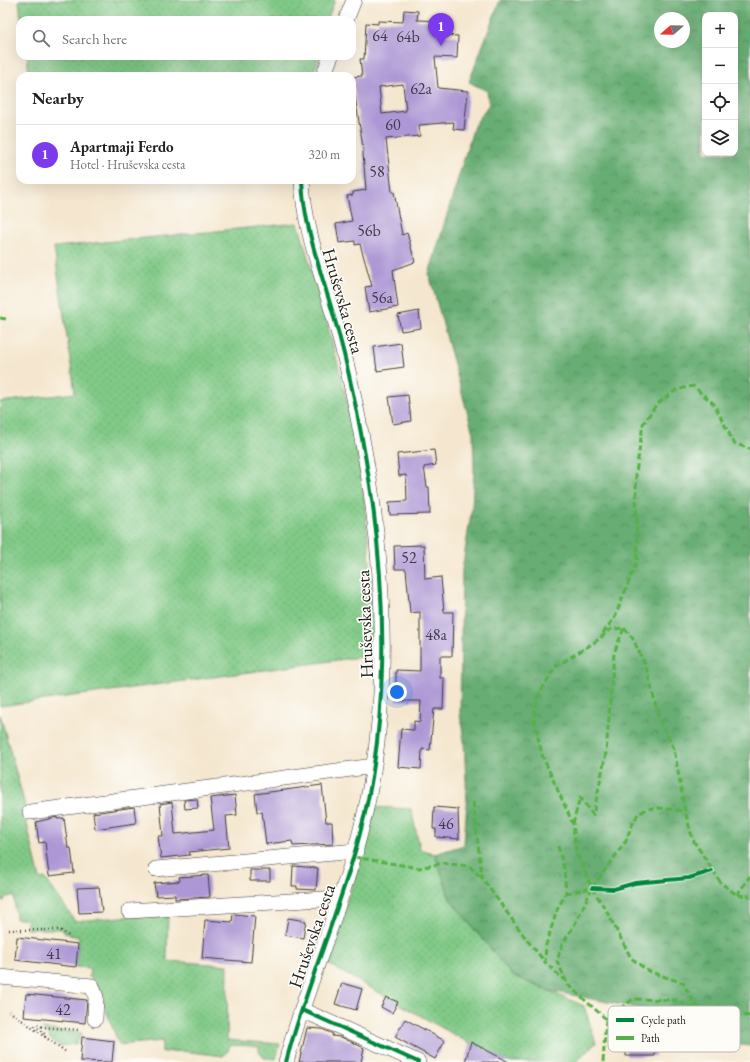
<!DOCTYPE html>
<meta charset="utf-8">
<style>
body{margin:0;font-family:"EB Garamond",serif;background:#f6f6f6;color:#202124}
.controls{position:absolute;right:12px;top:12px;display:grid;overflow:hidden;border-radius:8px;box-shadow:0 4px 16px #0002}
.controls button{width:36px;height:36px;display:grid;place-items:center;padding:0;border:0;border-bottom:1px solid #e0e0e0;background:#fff;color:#202124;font:20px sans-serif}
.compass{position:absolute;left:654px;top:12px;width:36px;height:36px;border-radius:50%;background:#fff;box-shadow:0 4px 16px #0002;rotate:250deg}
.you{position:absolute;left:397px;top:692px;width:14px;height:14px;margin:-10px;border:3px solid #fff;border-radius:50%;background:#1a73e8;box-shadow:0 0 0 6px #1a73e833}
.badge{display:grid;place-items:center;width:26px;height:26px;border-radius:50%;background:#7c3aed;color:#fff;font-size:13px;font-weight:700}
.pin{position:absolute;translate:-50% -33px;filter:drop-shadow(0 1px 2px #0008)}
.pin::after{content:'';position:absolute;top:21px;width:14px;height:12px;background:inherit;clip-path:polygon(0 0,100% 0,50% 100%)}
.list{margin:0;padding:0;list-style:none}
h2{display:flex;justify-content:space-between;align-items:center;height:52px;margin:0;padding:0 16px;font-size:17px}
h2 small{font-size:13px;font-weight:400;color:#757577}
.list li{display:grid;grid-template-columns:26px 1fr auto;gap:12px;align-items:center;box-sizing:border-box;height:60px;padding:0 16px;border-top:1px solid #e0e0e0}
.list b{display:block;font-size:15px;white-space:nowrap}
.list p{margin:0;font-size:13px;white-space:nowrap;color:#757577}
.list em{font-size:13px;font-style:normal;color:#757577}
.icon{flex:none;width:22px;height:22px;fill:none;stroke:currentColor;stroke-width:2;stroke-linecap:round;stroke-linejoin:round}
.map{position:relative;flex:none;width:750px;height:1062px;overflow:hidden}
.search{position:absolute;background:#fff;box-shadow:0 4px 16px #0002;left:16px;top:16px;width:340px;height:44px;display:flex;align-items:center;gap:10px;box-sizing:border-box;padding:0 14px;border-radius:12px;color:#757577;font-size:15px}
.panel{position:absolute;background:#fff;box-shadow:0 4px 16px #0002;left:16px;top:72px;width:340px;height:112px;border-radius:12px}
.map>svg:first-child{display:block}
</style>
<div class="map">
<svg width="750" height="1062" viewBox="0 0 750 1062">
<defs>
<pattern id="grass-dots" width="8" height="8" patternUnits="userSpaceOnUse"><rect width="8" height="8" fill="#80c986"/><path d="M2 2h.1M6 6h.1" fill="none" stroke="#6eac73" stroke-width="1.8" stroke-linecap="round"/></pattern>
<pattern id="forest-crowns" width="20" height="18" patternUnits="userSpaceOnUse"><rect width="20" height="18" fill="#68ad73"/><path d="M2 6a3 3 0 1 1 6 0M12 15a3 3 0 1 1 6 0" fill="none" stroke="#558c5e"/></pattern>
</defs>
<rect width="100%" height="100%" fill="#fdfcf7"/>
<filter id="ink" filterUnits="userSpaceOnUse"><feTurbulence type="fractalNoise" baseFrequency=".025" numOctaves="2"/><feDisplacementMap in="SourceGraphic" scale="8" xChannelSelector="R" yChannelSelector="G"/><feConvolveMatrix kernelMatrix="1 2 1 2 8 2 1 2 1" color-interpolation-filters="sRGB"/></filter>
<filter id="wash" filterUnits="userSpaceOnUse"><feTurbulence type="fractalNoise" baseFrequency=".012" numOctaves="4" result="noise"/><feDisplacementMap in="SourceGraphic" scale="16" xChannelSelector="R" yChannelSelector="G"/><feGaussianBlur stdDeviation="0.9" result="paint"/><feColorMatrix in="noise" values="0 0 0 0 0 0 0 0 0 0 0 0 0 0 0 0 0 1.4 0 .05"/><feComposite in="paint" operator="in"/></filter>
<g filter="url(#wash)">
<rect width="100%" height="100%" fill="#f5e7cf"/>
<path fill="url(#grass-dots)" stroke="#4e7251" d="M19,0H335L327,20H21Z
M27,56H319L313,76H29Z
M298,223C319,295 341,367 355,440C369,511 371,583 375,655L0,706V402L75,393L54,247Z
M0,714L26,809L24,812L40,879L45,878L75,921L168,913L167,961L228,965L227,1040L280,1044L276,1059L264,1058L259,1051V1046L230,1045L228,1051L223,1056L182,1051L162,1052V1041L119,1045L95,980L89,977L90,968L76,967L79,937L70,935L60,929H27V919H16L14,895L5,898L4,901L0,900Z
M374,807L411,809L420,849L435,854L450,899L512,975L584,1006L596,1043L576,1062H503L326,963L361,859Z
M42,1029L82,1033L76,1044L60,1046L49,1038L50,1036Z"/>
<path fill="url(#forest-crowns)" stroke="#426448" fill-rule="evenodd" d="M500,0H750V1046L679,1039L678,1016L546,990L512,975L450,899L435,854L464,845L467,801L464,741L460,714L462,570L472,507L474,470L473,433L429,274L474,126L489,104L487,91L469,82ZM705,15H735V153H705ZM660,18H684V42H660Z"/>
<g id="blocks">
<path fill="#ad98d5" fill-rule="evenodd" d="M404,10L418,11L417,20L445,21L444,35L458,36L457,58L435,57L438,88L468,91L464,130L453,129L454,122L419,125L420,136L386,139L392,192H394L402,235L407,233L415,262L393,270L398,307L369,312L365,287L372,286L360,244L355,245V241L339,243L336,224L352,221L347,196L353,195V192L366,190L362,141L352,77L362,76L360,59H364L366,23L378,24V21L403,22ZM403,84L406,111L382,114L379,87Z
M419,311L421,328L401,331L398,315Z
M401,343L404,367L377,371L374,347Z
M408,395L411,421L393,424L389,397Z
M434,450L436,465L424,467L427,487H429L430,514L390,515L389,502L407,501L406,475L399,476L397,454Z
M424,545L425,579L441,577L444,612H453L452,656H440V678H444L443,709H434L430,750L422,749L421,769L398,767L401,729L414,730V721L420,722L421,701H396V670L420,671V612L410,613L406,569H395L394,546Z
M322,785L326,822H332L333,844L293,846L292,841L266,844L262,812H257L255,794Z
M235,795L237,815L226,816L229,848L189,852L190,855L161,858L158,836H163L160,804L172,802L175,834L214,830L210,798Z
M197,799L198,808L185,809L184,800Z
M134,807L136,823L95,829L93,813Z
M434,807L458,809L459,839L436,837V829H433Z
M57,817V819L64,818L68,848H71L74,873L49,876L45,842L39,843L36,822Z
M293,866L318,868L316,890L297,889V886H292Z
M250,870H270V881H250Z
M208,875L210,897L175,899V895L156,896L154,883L180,881L179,877Z
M99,887L102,912L79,913L77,888Z
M233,914L255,916L251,962L202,958L205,920L232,922Z
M288,918L306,921L303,938L285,935Z
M17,937L78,944L76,967L15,960Z
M342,983L362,989L356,1010L335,1004Z
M26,994L87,1000L85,1023L24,1017Z
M386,997L398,1002L392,1013L381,1007Z
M405,1019L445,1041L435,1059L395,1037Z
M307,1028L322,1029L333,1034L332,1036L341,1037L364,1048L361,1062H299Z
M626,1032H655V1056H626Z
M82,1037L114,1041L112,1062L80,1061Z
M471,1042L509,1062H465Z"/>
</g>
</g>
<g filter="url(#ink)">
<use href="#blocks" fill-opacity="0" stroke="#3d3a37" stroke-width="1"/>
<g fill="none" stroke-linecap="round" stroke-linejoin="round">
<defs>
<path id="minor" d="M346,20L354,0
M323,76L331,56
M30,812L374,766
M156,869L356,851
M129,911L340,898
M0,977L92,986L96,997L95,1019
M302,1010L418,1062
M286,1062C306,986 339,913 359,837C389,728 387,597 370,485C361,429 350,372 334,317C321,271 304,228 302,180"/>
</defs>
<use href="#minor" stroke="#3d3a37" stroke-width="16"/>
<path stroke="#3d3a37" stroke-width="2.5" stroke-dasharray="1 3" stroke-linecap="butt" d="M9,930H60L69,936
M9,1011L66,1052
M45,1037L46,1035L35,1026L37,1024L42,1027L79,1030"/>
<use href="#minor" stroke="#fff" stroke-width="15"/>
<path stroke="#55b145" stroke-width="3" stroke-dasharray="6 3" stroke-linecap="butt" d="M0,318L6,319
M603,633L615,617L637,561L636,473L643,424L656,405L676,390L693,386L714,404L734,443L750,449
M473,802L482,878L527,940L545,962
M573,824L580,797L593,815L606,753L614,653L624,628
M558,846L564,868L566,893L557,910L546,945L545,962L564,980
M354,857L419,868L443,863L469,866L482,878
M592,888L606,910L631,958L648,971L683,983L699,1011L750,1016
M566,893L592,888L626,841L632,825L638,814L647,809L659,808L685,811
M737,895L750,876
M606,1019L568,985L557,961L562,945L575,924L592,888L576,852L573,824L542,755L534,719L537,698L555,667L595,642L611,629L624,628L632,637L646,667L659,718L674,749L685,811L693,840L721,883L737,895L750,896
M606,1019L633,999L677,1000L699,1011
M603,1062L606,1019"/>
<defs>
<path id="cycleway" d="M592,888L614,889L635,883L689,878L712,871
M302,1010L418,1062
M286,1062C306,986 339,913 359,837C389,728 387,597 370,485C361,429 350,372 334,317C321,271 304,228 302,180"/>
</defs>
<use href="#cycleway" stroke="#fdfcf7" stroke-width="6"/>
<use href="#cycleway" stroke="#00873e" stroke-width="4"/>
</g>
</g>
<g text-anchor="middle" stroke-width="3.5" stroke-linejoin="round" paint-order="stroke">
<g font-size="16" fill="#403b4a">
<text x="380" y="41">64</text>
<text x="408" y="42">64b</text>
<text x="421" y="94">62a</text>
<text x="393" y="130">60</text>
<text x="377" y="177">58</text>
<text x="369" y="236">56b</text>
<text x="382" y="303">56a</text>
<text x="409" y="563">52</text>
<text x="436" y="640">48a</text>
<text x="446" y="829">46</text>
<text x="54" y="959">41</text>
<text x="63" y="1015">42</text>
</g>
<g font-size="18" fill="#1c1c1c" stroke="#fdfcf7">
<text transform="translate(343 301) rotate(74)" y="6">Hruševska cesta</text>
<text transform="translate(365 624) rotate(-92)" y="6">Hruševska cesta</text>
<text transform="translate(312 936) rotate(-71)" y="6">Hruševska cesta</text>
</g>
</g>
<rect x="608" y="1006" width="132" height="46" rx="6" fill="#fdfcf7" stroke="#bab9b5" stroke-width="1"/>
<rect x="616" y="1018" width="18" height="4" fill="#00873e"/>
<rect x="616" y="1036" width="18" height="4" fill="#55b145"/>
<g font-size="11" fill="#1c1c1c">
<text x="641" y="1024">Cycle path</text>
<text x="641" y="1042">Path</text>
</g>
</svg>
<div class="controls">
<button>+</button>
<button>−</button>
<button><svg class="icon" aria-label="locate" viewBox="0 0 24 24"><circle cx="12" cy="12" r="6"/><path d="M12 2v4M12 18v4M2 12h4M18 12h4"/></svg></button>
<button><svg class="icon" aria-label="layers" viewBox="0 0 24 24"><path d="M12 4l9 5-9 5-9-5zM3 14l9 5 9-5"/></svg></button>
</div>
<svg class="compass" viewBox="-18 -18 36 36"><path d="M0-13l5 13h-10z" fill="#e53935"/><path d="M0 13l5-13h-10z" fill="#757577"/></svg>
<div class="you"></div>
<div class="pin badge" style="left:441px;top:46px">1</div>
<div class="search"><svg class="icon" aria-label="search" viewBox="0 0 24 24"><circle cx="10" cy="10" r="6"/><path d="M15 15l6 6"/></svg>Search here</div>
<section class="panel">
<h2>Nearby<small></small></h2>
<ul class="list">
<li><span class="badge">1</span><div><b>Apartmaji Ferdo</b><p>Hotel · Hruševska cesta</p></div><em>320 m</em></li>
</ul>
</section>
</div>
